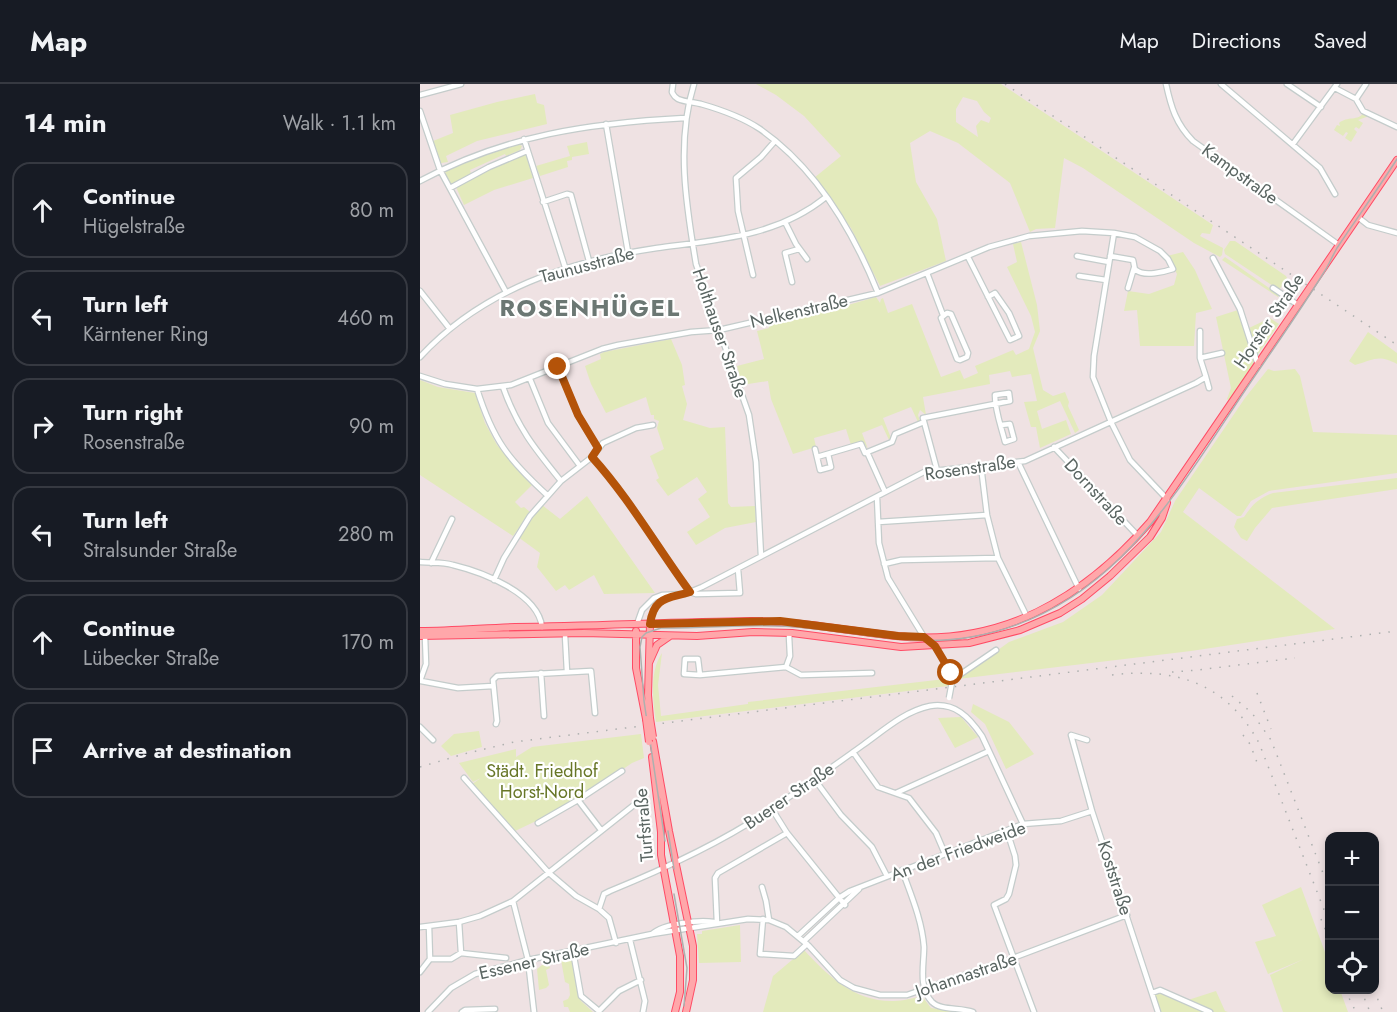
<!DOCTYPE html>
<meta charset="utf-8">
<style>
body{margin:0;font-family:Jost,sans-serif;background:#20242c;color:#f1f3f6}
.controls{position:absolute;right:18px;bottom:18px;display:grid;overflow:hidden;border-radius:12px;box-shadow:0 3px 9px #0003}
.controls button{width:54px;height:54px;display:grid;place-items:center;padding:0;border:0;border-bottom:2px solid #363941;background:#171b24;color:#f1f3f6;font:30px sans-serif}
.stop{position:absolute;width:18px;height:18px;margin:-14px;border:4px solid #b45309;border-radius:50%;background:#fff}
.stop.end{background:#b45309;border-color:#fff;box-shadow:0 2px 6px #0008}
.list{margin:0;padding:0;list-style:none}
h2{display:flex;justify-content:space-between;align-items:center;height:78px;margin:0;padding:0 24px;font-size:26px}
h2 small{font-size:20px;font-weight:400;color:#9ea1a6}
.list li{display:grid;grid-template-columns:39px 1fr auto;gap:18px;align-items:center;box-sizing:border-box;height:96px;margin:0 12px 12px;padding:0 12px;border:2px solid #363941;border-radius:18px}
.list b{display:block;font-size:22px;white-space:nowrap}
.list p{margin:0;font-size:20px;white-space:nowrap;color:#9ea1a6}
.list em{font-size:20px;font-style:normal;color:#9ea1a6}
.icon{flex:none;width:33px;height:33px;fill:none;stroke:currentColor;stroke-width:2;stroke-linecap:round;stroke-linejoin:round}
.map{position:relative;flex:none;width:977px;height:928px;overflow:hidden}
header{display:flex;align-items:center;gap:36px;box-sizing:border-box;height:84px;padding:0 30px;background:#171b24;border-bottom:2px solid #363941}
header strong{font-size:28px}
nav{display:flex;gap:33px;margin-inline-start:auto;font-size:21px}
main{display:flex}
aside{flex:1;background:#171b24}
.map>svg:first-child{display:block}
</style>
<header>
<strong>Map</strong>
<nav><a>Map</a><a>Directions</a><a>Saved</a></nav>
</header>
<main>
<aside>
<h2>14 min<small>Walk · 1.1 km</small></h2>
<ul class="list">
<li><svg class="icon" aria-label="ahead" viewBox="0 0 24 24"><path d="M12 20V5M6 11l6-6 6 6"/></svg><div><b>Continue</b><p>Hügelstraße</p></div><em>80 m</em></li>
<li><svg class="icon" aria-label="left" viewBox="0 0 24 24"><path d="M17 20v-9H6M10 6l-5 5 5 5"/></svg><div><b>Turn left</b><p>Kärntener Ring</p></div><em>460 m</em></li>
<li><svg class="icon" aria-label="right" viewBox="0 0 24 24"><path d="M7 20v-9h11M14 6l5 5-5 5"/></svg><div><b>Turn right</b><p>Rosenstraße</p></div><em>90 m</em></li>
<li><svg class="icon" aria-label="left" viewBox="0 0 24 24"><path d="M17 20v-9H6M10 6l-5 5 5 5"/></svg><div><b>Turn left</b><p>Stralsunder Straße</p></div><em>280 m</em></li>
<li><svg class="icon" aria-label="ahead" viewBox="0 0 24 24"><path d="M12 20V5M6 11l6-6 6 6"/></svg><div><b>Continue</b><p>Lübecker Straße</p></div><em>170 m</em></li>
<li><svg class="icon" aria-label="arrive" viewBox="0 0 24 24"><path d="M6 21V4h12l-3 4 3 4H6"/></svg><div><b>Arrive at destination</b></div></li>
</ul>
</aside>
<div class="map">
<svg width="977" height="928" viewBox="0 0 977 928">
<rect width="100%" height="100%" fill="#efe2e3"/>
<path fill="#e3eabc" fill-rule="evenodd" d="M336,0H581L793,141L790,150L782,149L780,152L803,164L802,171L800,173L774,159L663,84L644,74L635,144L616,145L610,148L590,99L538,59L510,47L490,59L496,98L517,135L526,177L460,202L431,144L394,94L421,72L384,32L356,11ZM543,13L557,17L564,28L571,34L569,39L561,36L556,42L558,53L536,38V25Z
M115,10L117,19L124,21L127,40L57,57L26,72L28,78L21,79L13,57L33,49L30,31L77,18Z
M943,29L949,32L938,36L943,39L939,45L936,43L934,45L937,48L931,58L925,54L928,49L926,48L923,52L914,46L917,41L920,42L919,39C927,32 939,37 943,29Z
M167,58L169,70L152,73V76L147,77L148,83L120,92L116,82L150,72L147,62Z
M98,60L102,62L100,66L86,72L85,70L50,86L51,90L34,99H30L25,89L27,86L72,68Z
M104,70L106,71L113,94L74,106L44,121L36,103L71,84Z
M810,157H815L866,192L867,194L859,206L805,170L804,166Z
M601,158L617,221L620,247L613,264L623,306L633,312L645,308L649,318L648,322L659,346L655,349L640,317L617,327L622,345L646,336L651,350L620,364L616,343H611L604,318L617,317L611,290L592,293L590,287L569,291L570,300L503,313L506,331L500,326L498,331L500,337L498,338L491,323L463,334L471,354L469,356L462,341L442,349L448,365L443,358L431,361L426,345L394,354L396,363L373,370L351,315L348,297L322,301L317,282L344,275L337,247L349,244L348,237L428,221L456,213L460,219L461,215L463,214L468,229L492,220L521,293L540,286L544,295L558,289L555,282L593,266L596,271L609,265L615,248L611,232L587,183L597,178L593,160Z
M763,168L775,186L792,225L776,229L774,262H720L717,226L704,227L708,207L729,210L754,201L757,190L747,172Z
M805,173L859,211L858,213L802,176Z
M818,226L834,280L809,317L807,315L811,304L796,233Z
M850,234L859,240L836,273L829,244Z
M948,248L977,269V280C958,270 954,276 935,281L929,277Z
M251,255L262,281L265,301L262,302L267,320L263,336L290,344L305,343L308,419L311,423L335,422L336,438L305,444L276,461L267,448L290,433L278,415L287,408L277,393L248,412L236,396L239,394L230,372L244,365L237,344L239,337L234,335V331H231L226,313L186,329L171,300L165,282L181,275L180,270L184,268Z
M848,285L854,287L875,285L880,292L893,348L977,351V389L849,407L831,417L821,432H817L779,404L763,428L915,545L771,567L538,595L589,558L643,538L682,511L741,448L755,417L825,314Z
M0,296L18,303L55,309L65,339L77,361L112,401L95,418L101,424L104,423L110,428L93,452L0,391Z
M977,394V405L852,424L835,444L827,457L821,454L814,443L817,435L824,433C832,421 839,414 853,409Z
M167,412L235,509L184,510L174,491L149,506L145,501L136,507L117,483L120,469L98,453L122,421L140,435Z
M242,569L238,601L241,632L328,620V618L525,595L529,593L528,602L236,638C233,617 229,588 242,569Z
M553,620L589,638L614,670L586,685L565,640L551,628Z
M541,633L558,653L535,664L518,634Z
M59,647L62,663L31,672L21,662L34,650Z
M221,650L224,674L212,679L158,716L117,738H114L93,748L52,700L61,694L53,698L39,679L96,665V673L112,663Z
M881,803L909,879L910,906H920L928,928H863L850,891L884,875L848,890L835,858L856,852L842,821Z
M320,841L321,878L279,879L277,850H282V847Z
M384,866C409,893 435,918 474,917C483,917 493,914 502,912L511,924L538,928H343L353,892Z
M151,873L158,910L161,917L173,928H150L148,923H144L143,917L148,915L150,911L149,900L145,898L141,876Z
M128,879L130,884L126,886L129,901L126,904L119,906L117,885L122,881Z
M740,906L765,917L796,907L805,927L808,928H738L732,909Z"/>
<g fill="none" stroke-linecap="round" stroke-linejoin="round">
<defs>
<path id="minor" d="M253,0L252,8C254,12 254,13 258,15C265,18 273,18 281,20C302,26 322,33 340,45C396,84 433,147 458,209
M274,0C256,58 266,121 276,180L329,331L336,378L341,472
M746,0C751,23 756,40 773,57L919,161
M801,0L900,84L915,110
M867,0L901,23
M915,4L936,15L946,0
M0,11L41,0
M936,15L943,27L977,43
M0,27L20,86L86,208
M186,40L208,168
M104,55L145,183
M873,60L917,0
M0,97C85,51 170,39 265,34
M30,104L69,83L107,67
M123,118L147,110L151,111L169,177
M939,134L948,141L977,149
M365,138L376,160L387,175
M694,149L674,272L673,293L691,338L710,376L747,415
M657,172L689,178
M548,173L590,256L599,252L589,229L575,209L568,213
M793,174L820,225L838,281
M507,189L523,231
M333,191L318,127L316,94L341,73L355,57
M659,192L686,196
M372,198L365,169L379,165
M708,204L714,184
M853,204L878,221
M0,207L30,245
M527,229L531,230L548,269L547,273L540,276L537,275L521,234Z
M0,273C62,206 148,177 237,164C296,156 357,153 406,113
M780,274L802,269
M138,283L158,331L178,365
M0,292L25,300L57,305L91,301L182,265L198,261L271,248L299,246L458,209L569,163L609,152L662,147L694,149L715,153L740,167L748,175L753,185C744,188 724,193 716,186C714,185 714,179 713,176L690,172
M786,293L789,304
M110,295L128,339L160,382
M83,303C97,343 115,365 141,397
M57,305C73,356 88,375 127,411
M634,363L718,452
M395,365L400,386L411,383L408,370
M447,368L465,408
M172,373C210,414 237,463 270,508L276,510L320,509L318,485
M397,373L441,360L445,369L472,358L475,350L504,338
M598,378L659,505
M561,382L567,431L578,474L607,533
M517,386L503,334L590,317L589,309L575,311C575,327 581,342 585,358L594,355L590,340L581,341
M457,413L459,459L468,494L504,553L515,562L531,589L532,594
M458,438L567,431
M0,478C11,479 23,478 33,481C62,488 118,509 122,543
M11,479L32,435
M464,480L481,476L578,474
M74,496L84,474L110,432L141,397L172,373L183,359L216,344L233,341
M217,540L222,526L234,514L242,511L265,510L282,503L504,388L605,377L776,299L786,293L780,274V247
M230,540C232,528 236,518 247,513
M145,551L147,588
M366,583L381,591L452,589
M121,589L124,632
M280,591L264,590L265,575H278L280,591L366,583L370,572L369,552L372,549
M532,596L576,566
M0,597L6,580L5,552
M1,597L38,604L73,602
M76,640L77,637L73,596L77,592L171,587L175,629
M0,643L13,656
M667,656L651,651L672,727L738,928
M433,668L458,703L489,714L516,749L525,770
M44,694L129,789L156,812L179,825L189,834L196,859
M395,696L421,731L452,763L467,792
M476,709L569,667
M158,716L181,746
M352,725L367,749L425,821
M118,739L158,716L202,687
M587,747L595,772L596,781L589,810L586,815L574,821L614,928
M482,786C491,811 502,836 504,863C504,881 498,903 512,918C521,927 541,923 553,928
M342,803L346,817L349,836
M93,817L108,876L114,928
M179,825L184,810L190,807C244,785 297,761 345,729C379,707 411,684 443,661C464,646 485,627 510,622C535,618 549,633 562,652L603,740
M343,835L340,870L374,872L387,860
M39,838L41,869
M297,839L295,794L298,789L367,749
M0,843L39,838L60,832L93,817L224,713L225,715
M232,850C244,839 279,836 294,838
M378,852L419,814L430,807L603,740L641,737L672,727
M210,856L225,917L223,928
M384,857L439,805
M153,867L161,912L179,927L199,907L221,896
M10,875H31L41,869L86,874
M0,888L10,875L9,842
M732,909L740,906L790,928
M8,928L31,904L55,890L108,876L232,850L328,835L349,836L366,843L389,862L420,896L434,904L460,911H487L593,874L707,831
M42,928L45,926L75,925"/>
<path id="major" d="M230,540L228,611L230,634
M0,547C32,547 64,544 95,543C174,542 253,538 331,537C381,537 427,547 476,552C581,563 663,515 730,438L977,76
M216,547V584L226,635
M0,552L164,549L277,552L333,548L372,549L481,563L549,559L600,546L640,529L662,515L690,492L730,453L742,434L747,419
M229,579L237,561L250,552
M233,657L249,747L273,862V896L266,928
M232,673L241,748V771L260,872V908L255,928"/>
</defs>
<use href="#minor" stroke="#c4cccb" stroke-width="7"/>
<use href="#major" stroke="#ff4b65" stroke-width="8"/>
<use href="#minor" stroke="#fff" stroke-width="4.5"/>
<use href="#major" stroke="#ffa7aa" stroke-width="6"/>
<path stroke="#adb0af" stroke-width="1.5" d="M248,747L254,785
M245,757L224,617L220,563L222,553L226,549L241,544C289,544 339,539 387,544C443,549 495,563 551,553C693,528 757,407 830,299C856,261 882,224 906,185C910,178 913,171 917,164C937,134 958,105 977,75
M254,810L267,884L264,922"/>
<path stroke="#adb0af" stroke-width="1.5" stroke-dasharray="1.5 8" stroke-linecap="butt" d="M585,0L977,261
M752,588L778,586L875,574
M692,591C757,583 807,600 839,659L910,841
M837,609L851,645
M812,612L832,629L851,656L910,807
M823,651L830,660L838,681
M0,683L44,670L94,658L977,547
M901,835L910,857
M925,906L936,928
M941,906L950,928
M954,906L963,928"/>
<defs>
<path id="minor-bridge" d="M529,614L532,598"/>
<path id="major-bridge" d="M230,634L233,653
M226,635L229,658"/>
</defs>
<use href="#minor-bridge" stroke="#c4cccb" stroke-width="7" stroke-linecap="butt"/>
<use href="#major-bridge" stroke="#ff4b65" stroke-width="8" stroke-linecap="butt"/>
<use href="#minor-bridge" stroke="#fff" stroke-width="4.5"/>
<use href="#major-bridge" stroke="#ffa7aa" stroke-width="6"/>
</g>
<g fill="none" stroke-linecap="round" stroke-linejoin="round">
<path stroke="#b45309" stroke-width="8" d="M138,283L158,331L178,364L172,373C209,414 237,463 270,508C248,515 234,512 230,540L360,537L478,552L504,553L515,562L531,589"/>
</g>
<g text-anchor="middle" stroke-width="4.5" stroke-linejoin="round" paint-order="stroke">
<g font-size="18" fill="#5a6562" stroke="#fff">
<text transform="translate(820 90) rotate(36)" y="6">Kampstraße</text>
<text transform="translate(167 181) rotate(-15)" y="6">Taunusstraße</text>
<text transform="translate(379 227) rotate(-13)" y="6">Nelkenstraße</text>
<text transform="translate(849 237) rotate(-56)" y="6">Horster Straße</text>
<text transform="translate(300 249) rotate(71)" y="6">Holthauser Straße</text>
<text transform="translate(550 384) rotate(-8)" y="6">Rosenstraße</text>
<text transform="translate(676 408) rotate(47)" y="6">Dornstraße</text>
<text transform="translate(369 712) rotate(-34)" y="6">Buerer Straße</text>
<text transform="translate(224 741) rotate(-95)" y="6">Turfstraße</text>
<text transform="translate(538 767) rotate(-20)" y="6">An der Friedweide</text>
<text transform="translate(695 794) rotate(72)" y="6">Koststraße</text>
<text transform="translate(114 877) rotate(-13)" y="6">Essener Straße</text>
<text transform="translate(546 891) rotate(-19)" y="6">Johannastraße</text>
</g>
<g font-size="18" fill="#687728" stroke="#fff">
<text x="122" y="693">Städt. Friedhof<tspan x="122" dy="21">Horst-Nord</tspan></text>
</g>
<g font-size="24" font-weight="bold" letter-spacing="1.5" fill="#6b7773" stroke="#fff">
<text x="170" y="232">ROSENHÜGEL</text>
</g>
</g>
</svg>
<div class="controls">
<button>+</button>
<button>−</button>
<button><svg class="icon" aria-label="locate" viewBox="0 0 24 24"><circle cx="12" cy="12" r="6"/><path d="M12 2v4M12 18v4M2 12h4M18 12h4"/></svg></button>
</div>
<div class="stop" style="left:531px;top:589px"></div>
<div class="stop end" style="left:138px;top:283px"></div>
</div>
</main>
